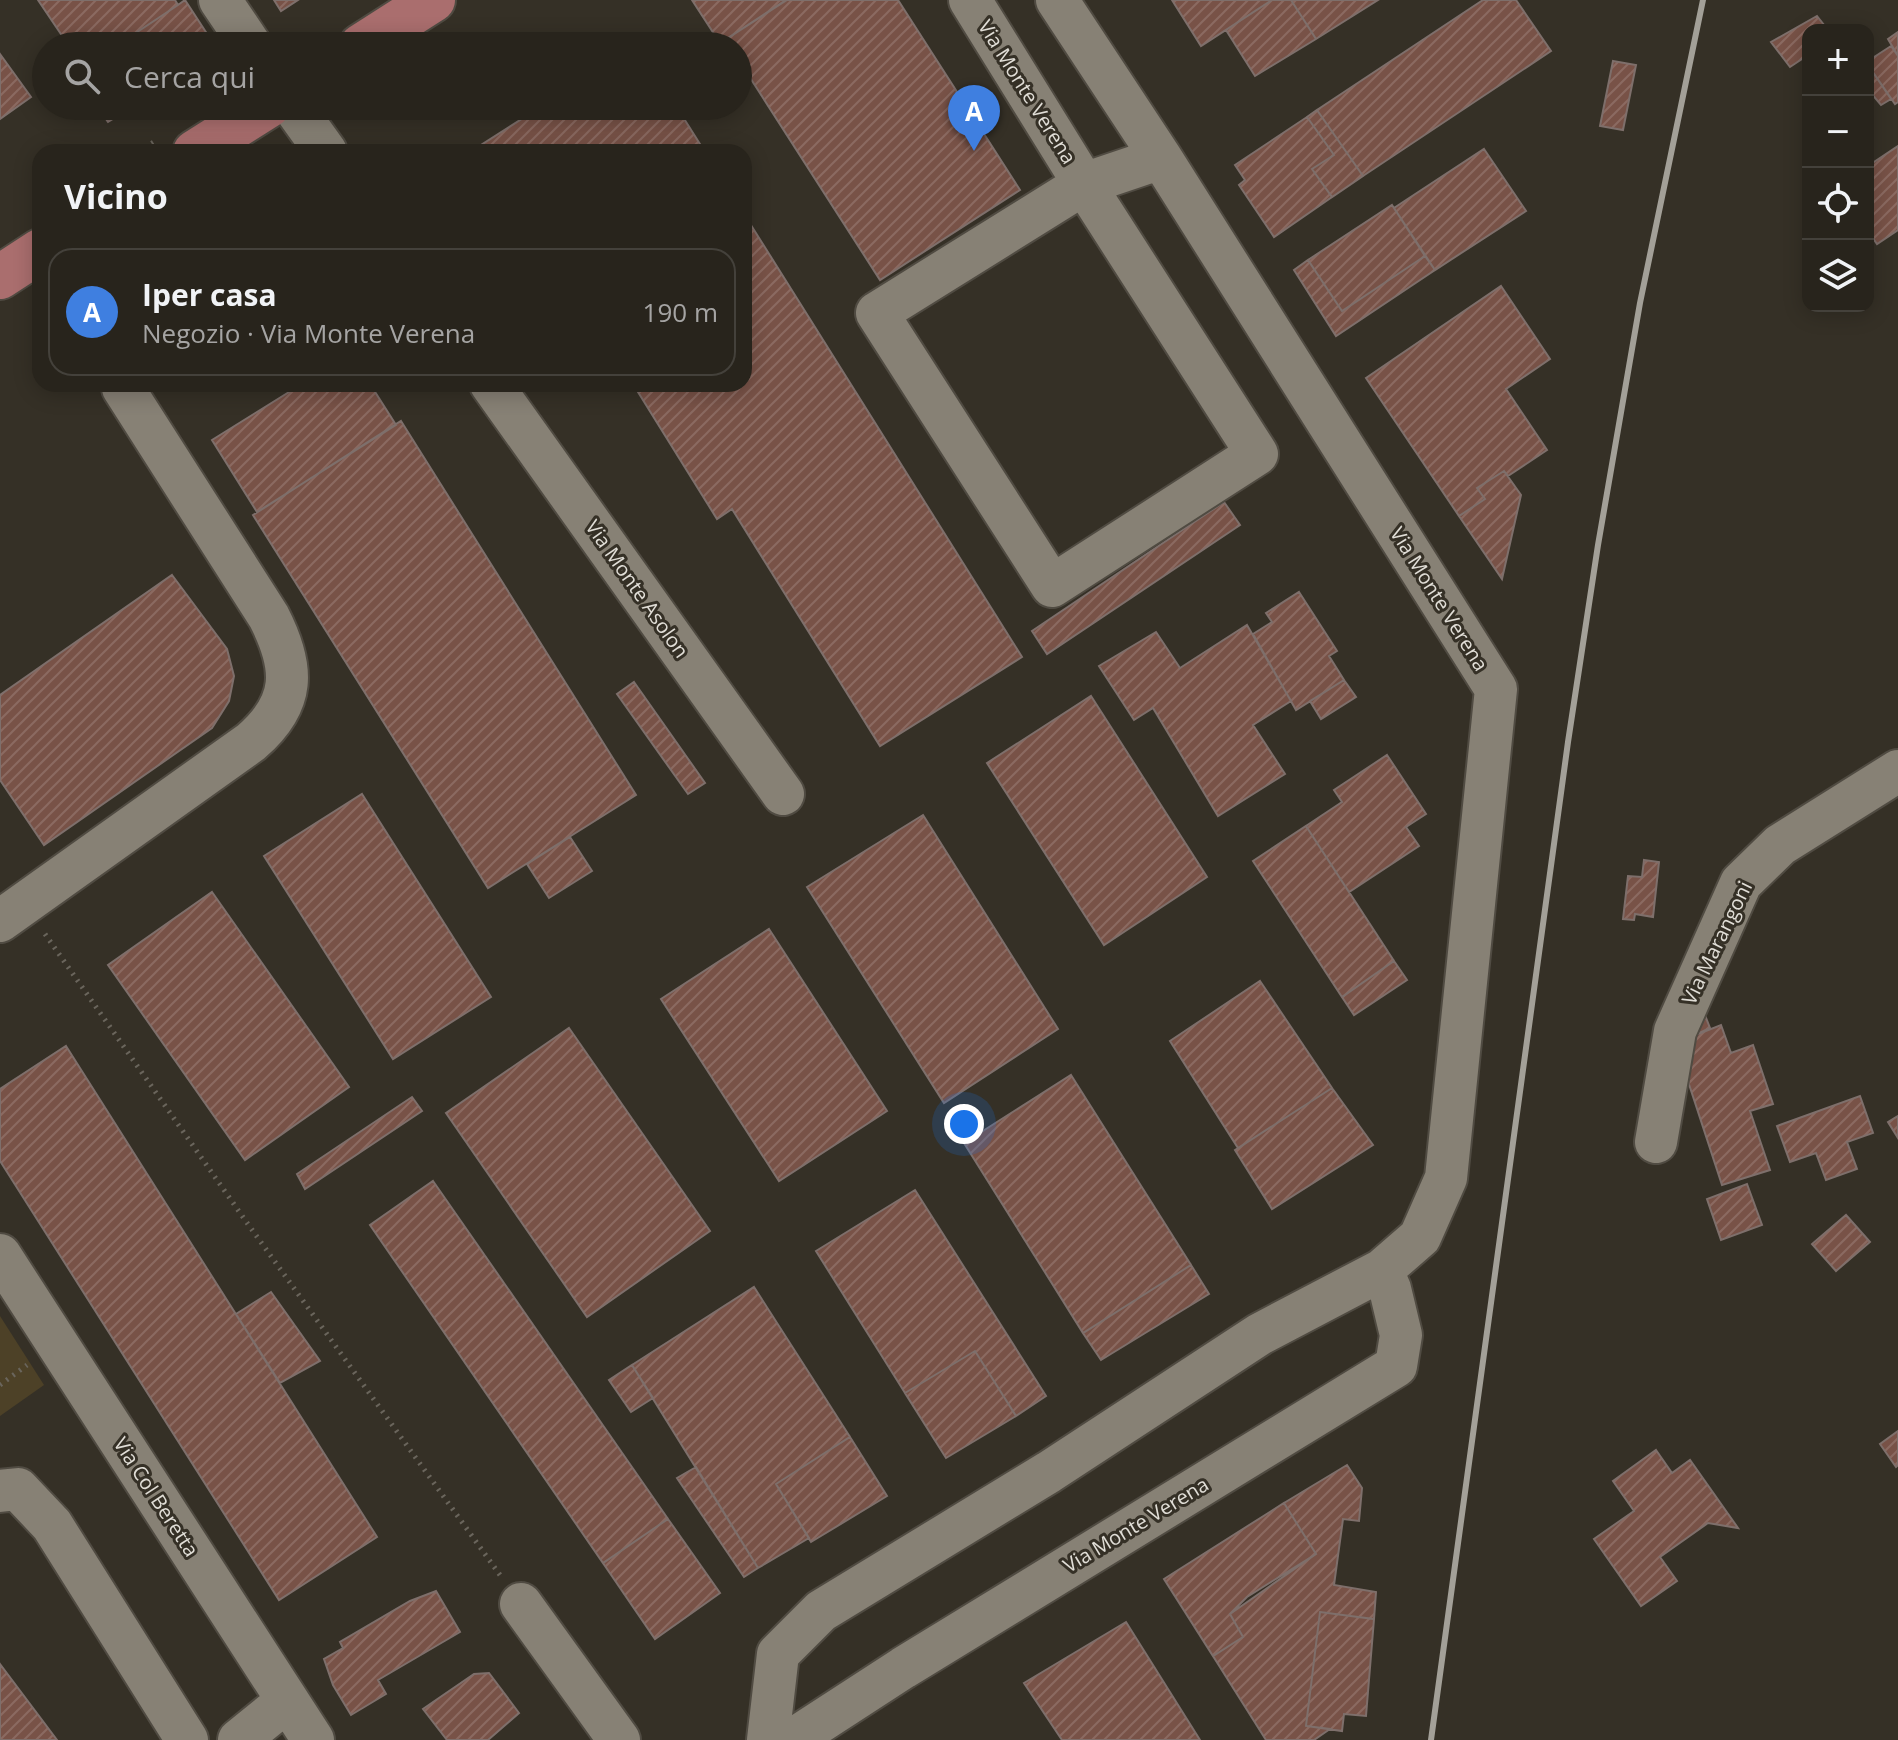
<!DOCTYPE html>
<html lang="it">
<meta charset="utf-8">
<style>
body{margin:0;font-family:"Open Sans",sans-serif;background:#302c25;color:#f1f3f6}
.controls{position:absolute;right:24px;top:24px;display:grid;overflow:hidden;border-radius:16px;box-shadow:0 4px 20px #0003}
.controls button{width:72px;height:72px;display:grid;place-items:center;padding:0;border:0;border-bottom:2px solid #44413b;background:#28241c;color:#f1f3f6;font:40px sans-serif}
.you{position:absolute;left:964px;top:1124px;width:28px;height:28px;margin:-20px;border:6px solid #fff;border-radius:50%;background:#1a73e8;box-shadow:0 0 0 12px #1a73e833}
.badge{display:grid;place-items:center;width:52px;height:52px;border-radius:50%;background:#0b8043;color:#fff;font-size:26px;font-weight:700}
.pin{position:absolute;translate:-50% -66px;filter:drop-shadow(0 2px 4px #0008)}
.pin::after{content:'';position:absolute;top:42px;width:28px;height:24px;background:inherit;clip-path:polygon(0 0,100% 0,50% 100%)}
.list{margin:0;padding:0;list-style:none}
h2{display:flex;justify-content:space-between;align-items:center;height:104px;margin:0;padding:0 32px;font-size:34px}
h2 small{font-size:26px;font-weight:400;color:#a5a4a3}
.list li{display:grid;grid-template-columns:52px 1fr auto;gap:24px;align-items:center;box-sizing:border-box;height:128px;margin:0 16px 16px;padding:0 16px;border:2px solid #44413b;border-radius:24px}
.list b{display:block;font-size:30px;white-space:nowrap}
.list p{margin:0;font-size:26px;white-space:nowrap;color:#a5a4a3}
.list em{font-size:26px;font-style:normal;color:#a5a4a3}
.icon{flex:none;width:44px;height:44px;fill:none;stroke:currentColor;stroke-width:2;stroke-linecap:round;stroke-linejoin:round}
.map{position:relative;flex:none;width:1898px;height:1740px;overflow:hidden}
.search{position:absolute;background:#28241c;box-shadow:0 4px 20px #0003;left:32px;top:32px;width:720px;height:88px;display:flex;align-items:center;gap:20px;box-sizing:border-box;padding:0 28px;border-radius:44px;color:#a5a4a3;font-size:30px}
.panel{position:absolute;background:#28241c;box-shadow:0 4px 20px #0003;left:32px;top:144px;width:720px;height:248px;border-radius:24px}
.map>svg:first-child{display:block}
</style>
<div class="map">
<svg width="1898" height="1740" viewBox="0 0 1898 1740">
<defs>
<pattern id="building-hatch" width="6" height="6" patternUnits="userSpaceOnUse" patternTransform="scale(2)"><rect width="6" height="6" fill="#785247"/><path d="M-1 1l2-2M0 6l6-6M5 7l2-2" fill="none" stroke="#8b6a61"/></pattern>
</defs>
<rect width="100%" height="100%" fill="#353026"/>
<path fill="#4d4127" d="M0,1316L44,1385L0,1416Z"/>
<path fill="url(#building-hatch)" stroke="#7e6f6b" stroke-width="2" d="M38,0H175L178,5L116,46H69Z
M185,0L215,46H116L178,5Z
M274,0H298L281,11Z
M692,0H786L720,43Z
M787,0H898L1020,190L880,280L738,59V46H729L725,40Z
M1172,0H1272L1201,46Z
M1272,0H1291L1316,39L1255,76L1226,30Z
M1291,0H1378L1316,39Z
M1483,0H1516L1551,51L1363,176L1317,110Z
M1817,16L1828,30H1808V55L1790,67L1771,42Z
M1898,32V56L1888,39Z
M1891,46L1898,56V102L1895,104L1868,65V61Z
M0,54L31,97L0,119Z
M1613,61L1636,65L1623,130L1600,126Z
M1868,65L1891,99L1881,105L1871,93L1868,95Z
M97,106H134L108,122Z
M542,106H676L705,152H470Z
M1317,110L1363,176L1332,197L1312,169L1334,155L1307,117Z
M1307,117L1334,155L1312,169L1332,197L1274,237L1239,185L1245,180L1235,165Z
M1898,146V230L1877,244L1868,231V166Z
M1484,149L1526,211L1435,270L1394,208Z
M1392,205L1425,256L1342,311L1308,260Z
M744,214L1022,657L880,746L732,509L717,519L633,384H744Z
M1425,256L1435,270L1336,336L1294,270L1308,260L1342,311Z
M1501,286L1550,359L1506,389L1547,450L1508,476L1504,471L1477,488L1485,499L1459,516L1366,378Z
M302,384H370L396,425L257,512L212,440Z
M401,421L636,795L488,888L253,515Z
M1504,471L1521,495L1502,579L1459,516L1485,499L1477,488Z
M1224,502L1240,525L1047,654L1032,631Z
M172,575L227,649L234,676L229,701L212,728L44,845L0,780V695Z
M1299,592L1337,651L1329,656L1344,680L1296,710L1253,634L1272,622L1266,613Z
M1247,625L1291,701L1253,725L1285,774L1218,816L1153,708L1134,720L1099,666L1156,632L1180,668Z
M1344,680L1356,697L1321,719L1310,701Z
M634,682L705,783L688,794L617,694Z
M1091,696L1207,877L1104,945L987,763Z
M1387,755L1426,814L1406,827L1419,846L1349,892L1306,826L1342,802L1334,790Z
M362,794L491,997L393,1059L264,856Z
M923,815L1058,1029L944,1103L807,887Z
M1306,826L1394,961L1342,997L1253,861Z
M570,837L592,871L549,898L527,864Z
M1644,860L1659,862L1653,917L1635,914L1634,920L1623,919L1628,876L1642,877Z
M212,892L349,1087L245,1160L108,965Z
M769,929L887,1111L779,1181L661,999Z
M1394,961L1407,980L1354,1015L1342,997Z
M1260,981L1332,1088L1238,1148L1170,1041Z
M1699,1000L1710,1028L1693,1036Z
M1721,1025L1731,1053L1753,1045L1773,1104L1750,1111L1770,1170L1722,1185L1683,1066L1693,1036Z
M569,1028L710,1231L587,1317L446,1113Z
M66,1046L377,1537L279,1600L0,1161V1089Z
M1071,1075L1191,1265L1083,1333L964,1143Z
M1332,1088L1373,1145L1272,1209L1235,1150Z
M1860,1096L1873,1133L1847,1142L1857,1169L1826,1180L1816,1153L1790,1162L1777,1126Z
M412,1097L422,1111L305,1189L297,1174Z
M1898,1116V1138L1888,1122Z
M433,1181L668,1519L603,1563L370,1225Z
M1747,1184L1762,1225L1721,1240L1707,1199Z
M915,1190L1046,1396L1016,1416L975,1351L905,1393L816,1251Z
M1846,1215L1870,1242L1836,1271L1812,1244Z
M1191,1265L1209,1294L1101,1360L1083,1333Z
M754,1287L850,1437L776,1484L809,1538L758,1568L632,1365Z
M271,1292L320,1361L280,1383L236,1314Z
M975,1351L1016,1416L946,1458L905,1393Z
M632,1365L653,1398L631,1412L609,1380Z
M1898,1431V1465L1896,1467L1880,1444Z
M850,1437L887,1496L811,1542L776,1484Z
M1656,1450L1672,1473L1690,1460L1738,1528L1708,1523L1660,1557L1677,1581L1641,1606L1594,1539L1634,1511L1613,1481Z
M1347,1465L1362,1488L1359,1521L1343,1519L1334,1585L1376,1592L1374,1619L1320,1612L1306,1726L1330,1729L1314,1740H1266L1213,1656L1243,1637L1230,1614L1316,1554L1284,1503Z
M696,1467L758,1568L744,1577L677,1478Z
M1284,1503L1316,1554L1247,1597L1230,1614L1243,1637L1213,1656L1164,1579Z
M668,1519L720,1593L655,1639L603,1563Z
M436,1591L460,1632L378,1680L386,1694L351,1715L333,1685L324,1659L343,1648L340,1642L410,1601Z
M1320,1612L1374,1619L1366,1716L1344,1714L1342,1731L1306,1726Z
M1126,1622L1200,1740H1062L1024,1683Z
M0,1664L57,1740H0Z
M489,1673L519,1713L488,1740H447L423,1709L474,1674Z"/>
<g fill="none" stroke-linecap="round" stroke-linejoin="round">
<defs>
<path id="minor" d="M220,0L251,46
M970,0L1084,184L1161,158
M293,106L326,152
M1084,184L1257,454L1052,586L877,313Z
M491,384L783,794
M0,921L251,742C296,703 295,668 269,617L123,388
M1656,1142L1675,1031L1741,883L1780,845L1898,771
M0,1255L313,1740
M0,1491L18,1489L52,1525L187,1740
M521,1604L619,1740
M239,1740L287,1701
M768,1740L778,1654L821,1611L1049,1472L1260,1334L1382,1270L1420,1237L1446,1178L1496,689L1161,158L1057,0
M792,1740L903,1668L1396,1366L1401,1335L1390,1289L1382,1270"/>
<path id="major" d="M361,46L433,0
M195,152L268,106
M0,277L40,251"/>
</defs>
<use href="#minor" stroke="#504b42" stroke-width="46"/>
<use href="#major" stroke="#504b42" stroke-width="48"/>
<path stroke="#6a655c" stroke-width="5" stroke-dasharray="2 6" stroke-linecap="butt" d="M306,46L325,34
M138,152L157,140
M45,934L245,1220L500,1575
M0,1385L27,1365"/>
<use href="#minor" stroke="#878175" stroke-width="42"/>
<use href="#major" stroke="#aa6e6e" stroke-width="44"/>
<path stroke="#a3a098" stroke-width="6" d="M1431,1740L1568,742L1598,545L1640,303L1703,0"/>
</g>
<g text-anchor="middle" stroke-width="6" stroke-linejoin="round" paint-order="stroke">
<g font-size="20" fill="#e1ded7" stroke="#353026">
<text transform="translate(1027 92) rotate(58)" y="7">Via Monte Verena</text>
<text transform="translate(637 589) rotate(55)" y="7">Via Monte Asolon</text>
<text transform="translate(1439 599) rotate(58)" y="7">Via Monte Verena</text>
<text transform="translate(1717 943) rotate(-64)" y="7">Via Marangoni</text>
<text transform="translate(156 1497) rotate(57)" y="7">Via Col Beretta</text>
<text transform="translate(1136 1525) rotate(-31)" y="7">Via Monte Verena</text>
</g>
</g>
</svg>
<div class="controls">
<button>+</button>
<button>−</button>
<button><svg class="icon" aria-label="locate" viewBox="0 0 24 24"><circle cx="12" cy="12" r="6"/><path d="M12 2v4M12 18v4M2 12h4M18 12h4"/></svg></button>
<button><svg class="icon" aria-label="layers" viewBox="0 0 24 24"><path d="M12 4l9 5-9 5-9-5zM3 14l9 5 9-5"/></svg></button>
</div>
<div class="you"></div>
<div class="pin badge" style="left:974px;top:151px;background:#3f7fe0">A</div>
<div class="search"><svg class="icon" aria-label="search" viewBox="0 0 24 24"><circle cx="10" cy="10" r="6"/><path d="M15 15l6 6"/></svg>Cerca qui</div>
<section class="panel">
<h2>Vicino<small></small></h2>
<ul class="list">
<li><span class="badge" style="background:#3f7fe0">A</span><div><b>Iper casa</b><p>Negozio · Via Monte Verena</p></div><em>190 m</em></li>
</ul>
</section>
</div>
